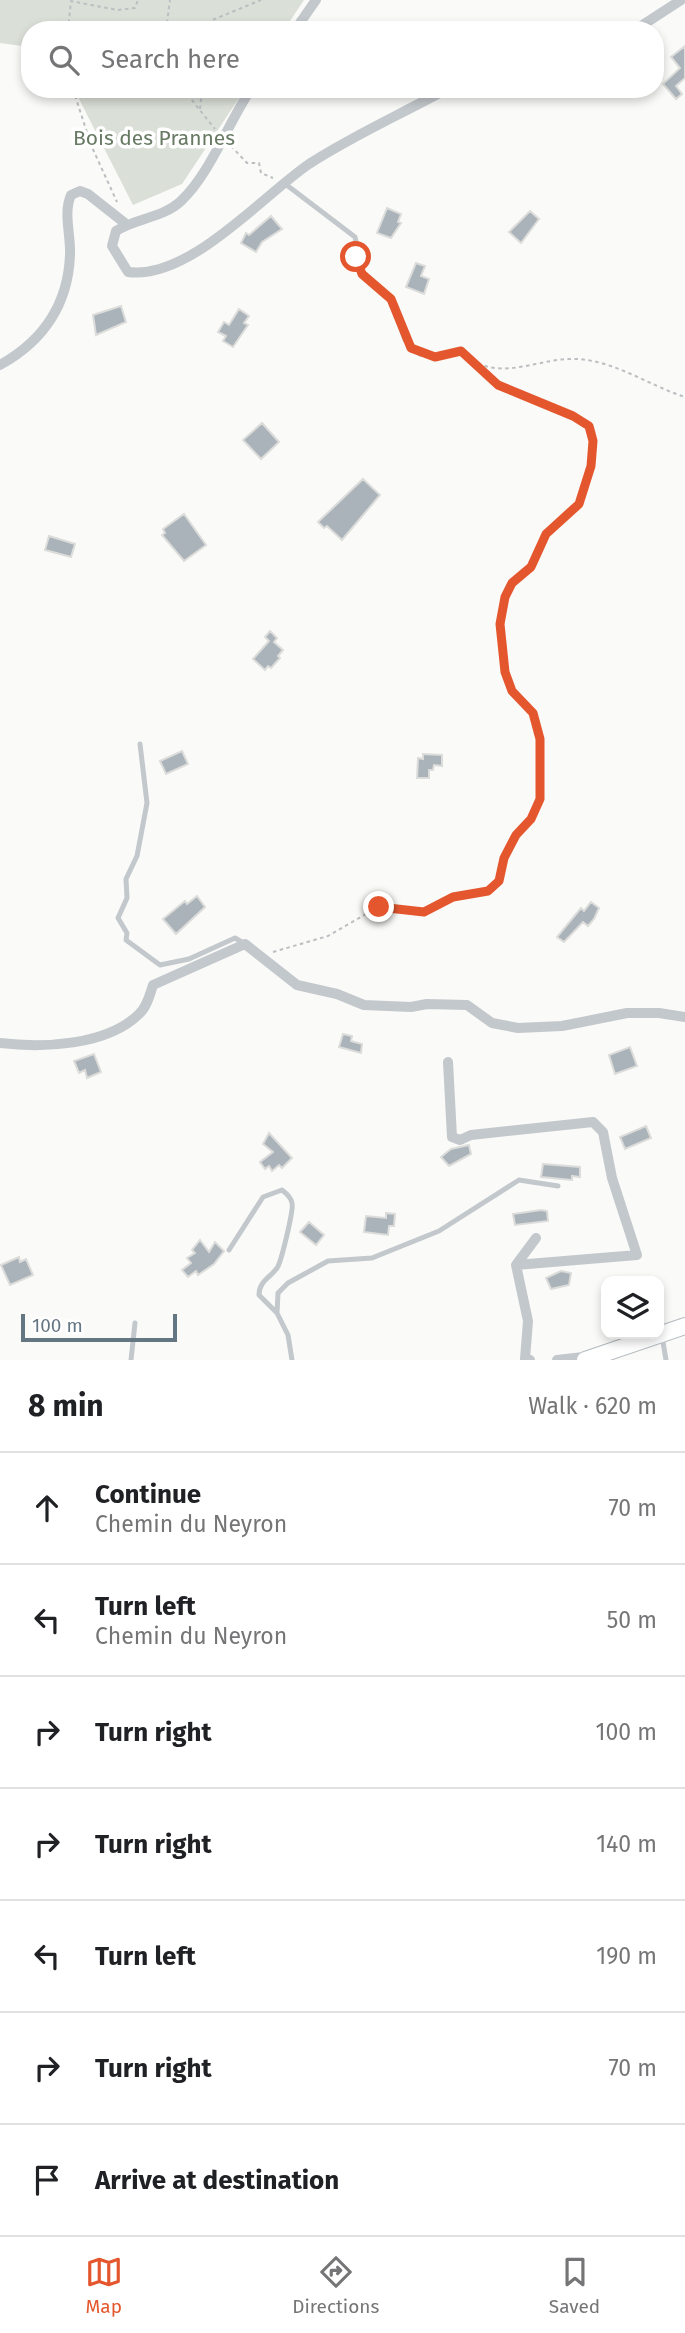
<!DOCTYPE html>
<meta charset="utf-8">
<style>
body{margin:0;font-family:"Fira Sans",sans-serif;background:#f2f2f2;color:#202124}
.controls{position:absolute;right:21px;bottom:21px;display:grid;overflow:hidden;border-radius:14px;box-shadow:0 4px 10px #0003}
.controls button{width:63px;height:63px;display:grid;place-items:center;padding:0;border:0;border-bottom:2px solid #e0e0e0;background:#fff;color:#202124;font:35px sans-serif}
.scale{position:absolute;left:21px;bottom:18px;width:156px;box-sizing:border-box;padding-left:7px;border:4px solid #657683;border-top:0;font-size:19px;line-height:24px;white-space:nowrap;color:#657683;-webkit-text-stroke:5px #fff;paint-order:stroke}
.stop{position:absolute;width:21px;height:21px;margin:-16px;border:5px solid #e4572e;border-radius:50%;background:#fff}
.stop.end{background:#e4572e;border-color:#fff;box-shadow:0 2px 7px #0008}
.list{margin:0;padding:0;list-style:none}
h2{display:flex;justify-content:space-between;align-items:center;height:91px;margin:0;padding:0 28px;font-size:30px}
h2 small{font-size:23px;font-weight:400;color:#757577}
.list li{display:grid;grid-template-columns:46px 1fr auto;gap:21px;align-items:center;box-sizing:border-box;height:112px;padding:0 28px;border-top:2px solid #e0e0e0}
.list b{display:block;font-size:26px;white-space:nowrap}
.list p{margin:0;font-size:23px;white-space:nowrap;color:#757577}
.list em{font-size:23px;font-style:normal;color:#757577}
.icon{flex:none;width:38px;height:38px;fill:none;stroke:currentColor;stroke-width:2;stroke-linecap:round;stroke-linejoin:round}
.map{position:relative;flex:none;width:685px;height:1360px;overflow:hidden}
.search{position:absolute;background:#fff;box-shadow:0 4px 10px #0003;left:21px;right:21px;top:21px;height:77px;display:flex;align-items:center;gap:18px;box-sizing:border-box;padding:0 24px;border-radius:28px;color:#757577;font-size:26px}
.sheet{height:875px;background:#fff}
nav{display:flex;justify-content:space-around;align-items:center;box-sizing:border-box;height:98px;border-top:2px solid #e0e0e0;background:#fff;font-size:19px;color:#757577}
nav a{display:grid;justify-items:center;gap:4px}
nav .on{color:#e4572e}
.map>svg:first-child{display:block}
</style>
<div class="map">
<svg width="685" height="1360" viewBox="0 0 685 1360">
<rect width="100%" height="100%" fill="#fafaf8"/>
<path fill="#dadfd7" d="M0,0H304L284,30H30V47L0,43Z
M74,89H245L182,184L133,205Z"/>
<path fill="#aab3b9" stroke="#dcdcda" stroke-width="2" d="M685,46V78L676,86L682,94L676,99L663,84L680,68L671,57Z
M387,208L401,214L398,222L401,223L391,238L377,233Z
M530,211L539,219L521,243L509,232Z
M271,216L282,229L262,242L256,252L241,243L246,233L249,235Z
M416,263L425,266L421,276L429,279L424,294L406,287Z
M121,306L126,322L96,335L93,315Z
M239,309L249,316L244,323L248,325L233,347L223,341L226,336L218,332L224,322L229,325Z
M262,423L279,442L261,459L243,440Z
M363,479L380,495L342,540L327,526L324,528L318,522Z
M184,514L206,545L184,561L162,535L165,533L163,529Z
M49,536L75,544L71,557L45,550Z
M270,631L277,638L274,642L283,650L278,656L280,658L271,668L268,666L265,670L253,659L269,641L265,637Z
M182,751L188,764L166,774L160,761Z
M423,754L442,755V766L434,765L433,770H429V778H417L418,758L423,759Z
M197,896L205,907L176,934L163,919L185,901L187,904Z
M591,902L599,908L594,919L588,926L583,922L564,942L557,937L581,908L584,911Z
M343,1034L352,1036L351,1041L362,1044L361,1053L339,1047Z
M630,1047L637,1066L615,1074L609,1055Z
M94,1054L101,1072L87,1078L85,1070L79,1073L74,1061Z
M646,1126L651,1138L625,1149L620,1137Z
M269,1133L292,1158L282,1168L279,1165L272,1171L269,1166L265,1169L260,1162L273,1152L263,1144Z
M469,1145L471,1154L449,1166L441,1157L451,1149Z
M543,1164L580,1167V1177L572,1176V1180L541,1177Z
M541,1210L547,1211L548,1221L515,1225L513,1214Z
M386,1213L395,1214L394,1226H389L388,1235L364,1232L366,1216L386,1218Z
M309,1222L324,1235L316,1245L300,1232Z
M200,1240L209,1252L215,1242L224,1251L214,1264L198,1275L196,1271L188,1277L182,1270L191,1263L187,1258L195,1253L192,1250Z
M19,1257L20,1262L26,1259L33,1275L10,1285L1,1265Z
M561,1271L571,1273L569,1285L551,1289L546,1278Z"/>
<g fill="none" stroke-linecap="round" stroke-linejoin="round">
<defs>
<path id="secondary" d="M585,1360L685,1326"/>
</defs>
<use href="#secondary" stroke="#b3babf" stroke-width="18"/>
<path stroke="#bbbfc2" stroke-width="2" stroke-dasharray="3.5 3.5" stroke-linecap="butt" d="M68,30L71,1L117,10L135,8L138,0
M166,30L170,0
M204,30L210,21L261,0
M73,89L91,145L117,202
M183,89L215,129
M200,109L202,89
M231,146L247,163H259L261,173L273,178
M427,357L461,351L473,360
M478,363C505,377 539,360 568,359C610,357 647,385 685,397
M273,952L328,936L378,907L424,912L453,897L488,891L499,881L504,858L516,835L531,819L540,799L541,768L540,739L533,714L511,691L505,672L500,624L504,597L512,583L531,567L536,550L546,534L579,504L591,465L593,441L589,426C553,403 499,398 475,361"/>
<path stroke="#c3c8cc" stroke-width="5" d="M284,183L355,237L362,274L391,299L405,340L420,354
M140,744L147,803L137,856L126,879L127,898L118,918L127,933L126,940L160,965L189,959L235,938L245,944
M229,1250L263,1197L282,1190C286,1193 291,1197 292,1203C294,1209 281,1263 277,1268C270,1278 259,1281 259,1295L277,1313L288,1335L292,1360
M277,1313L278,1293L288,1283L328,1261L372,1258L439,1231L519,1180L558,1186
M662,1336L666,1360
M131,1360L135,1323"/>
<path stroke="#c3c8cc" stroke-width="10" d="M295,30L316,0
M635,30L681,0
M251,89C228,123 210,174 181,201C163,218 136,218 116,231L112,246L128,272C189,280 261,197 309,164C352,136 401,114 447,89
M0,365C43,341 68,305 70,255C71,235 63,213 71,195L80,191L88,194L126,224
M0,1043C42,1048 107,1046 139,1014C147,1007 150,994 153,985L245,944L297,985L337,994L364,1005L411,1007L427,1004L467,1005L492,1023L518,1028L562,1026L627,1013H659L685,1017
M448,1062L452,1137L460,1140L471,1135L593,1122L603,1132L612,1178L637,1255L516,1265
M530,1360L525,1359L528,1321L516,1265L536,1238
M557,1360L592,1356"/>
<use href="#secondary" stroke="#fff" stroke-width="16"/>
</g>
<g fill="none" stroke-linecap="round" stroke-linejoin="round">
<path stroke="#e4572e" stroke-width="9" d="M356,257L362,274L391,299L411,348L435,357L461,351L498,385L573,416L589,426L593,441L591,466L579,504L546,534L531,567L512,583L505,597L500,624L505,672L512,691L533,713L540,739V799L531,819L516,835L504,858L499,881L488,891L453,897L424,912L379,907"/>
</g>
<g text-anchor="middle" stroke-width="7" stroke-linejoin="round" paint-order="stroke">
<g font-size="21" fill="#687a64" stroke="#fff">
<text x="154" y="145">Bois des Prannes</text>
</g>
</g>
</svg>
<div class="controls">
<button><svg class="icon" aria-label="layers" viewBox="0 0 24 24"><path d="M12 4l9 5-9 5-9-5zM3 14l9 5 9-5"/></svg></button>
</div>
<div class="scale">100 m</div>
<div class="stop" style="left:356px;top:257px"></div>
<div class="stop end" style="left:379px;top:907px"></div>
<div class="search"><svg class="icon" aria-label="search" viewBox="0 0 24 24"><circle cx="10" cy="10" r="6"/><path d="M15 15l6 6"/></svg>Search here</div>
</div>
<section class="sheet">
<h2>8 min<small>Walk · 620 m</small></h2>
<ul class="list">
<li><svg class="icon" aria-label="ahead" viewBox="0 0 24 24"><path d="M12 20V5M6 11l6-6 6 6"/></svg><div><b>Continue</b><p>Chemin du Neyron</p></div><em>70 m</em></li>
<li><svg class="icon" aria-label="left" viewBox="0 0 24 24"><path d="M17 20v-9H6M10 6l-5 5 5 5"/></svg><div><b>Turn left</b><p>Chemin du Neyron</p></div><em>50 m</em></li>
<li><svg class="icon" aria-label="right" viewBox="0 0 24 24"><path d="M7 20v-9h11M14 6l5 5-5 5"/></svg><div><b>Turn right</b></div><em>100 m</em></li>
<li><svg class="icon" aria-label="right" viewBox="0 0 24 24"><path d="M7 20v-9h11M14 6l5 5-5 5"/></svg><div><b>Turn right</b></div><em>140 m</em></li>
<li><svg class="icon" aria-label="left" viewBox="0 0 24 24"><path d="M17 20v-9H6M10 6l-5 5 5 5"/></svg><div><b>Turn left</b></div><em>190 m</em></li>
<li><svg class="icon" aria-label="right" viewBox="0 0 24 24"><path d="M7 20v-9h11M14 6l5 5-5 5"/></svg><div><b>Turn right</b></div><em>70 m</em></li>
<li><svg class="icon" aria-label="arrive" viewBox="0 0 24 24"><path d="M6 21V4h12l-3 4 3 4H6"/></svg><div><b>Arrive at destination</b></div></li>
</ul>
</section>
<nav>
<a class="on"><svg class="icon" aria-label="map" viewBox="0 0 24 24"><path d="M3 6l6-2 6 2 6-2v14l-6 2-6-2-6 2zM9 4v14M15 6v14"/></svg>Map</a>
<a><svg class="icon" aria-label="directions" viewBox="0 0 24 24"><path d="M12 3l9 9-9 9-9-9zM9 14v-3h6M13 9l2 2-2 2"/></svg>Directions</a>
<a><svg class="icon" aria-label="saved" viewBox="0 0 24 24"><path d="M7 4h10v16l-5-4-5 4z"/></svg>Saved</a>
</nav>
